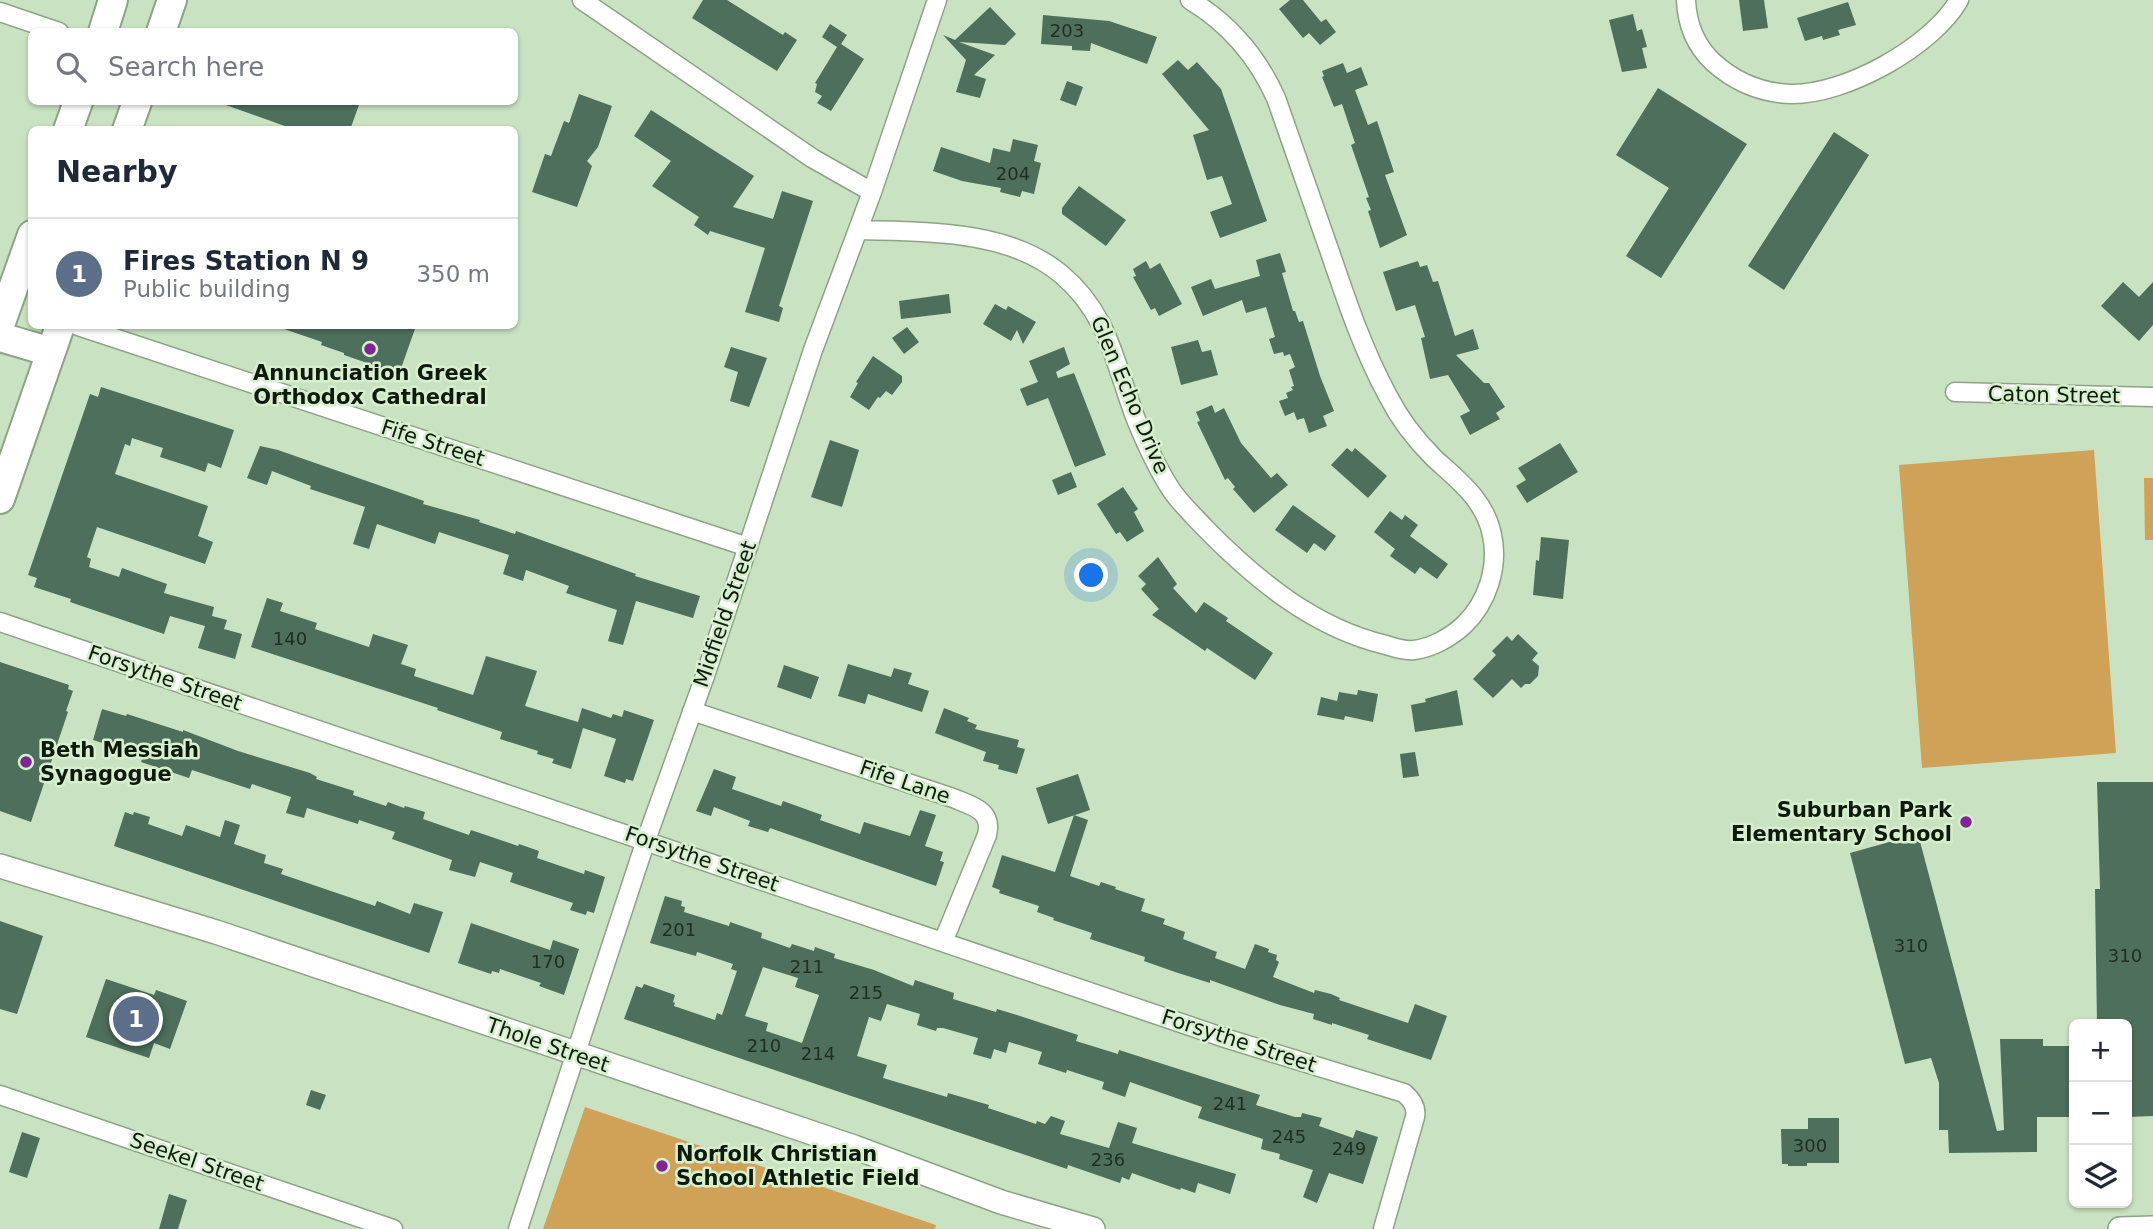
<!DOCTYPE html>
<meta charset="utf-8">
<style>
body{margin:0;font-family:"DejaVu Sans",sans-serif;background:#f6f6f7;color:#1f2937}
.controls{position:absolute;right:21px;bottom:21px;display:grid;overflow:hidden;border-radius:10px;box-shadow:0 2px 5px #0004}
.controls button{width:63px;height:63px;display:grid;place-items:center;padding:0;border:0;border-bottom:2px solid #e0e1e3;background:#fff;color:#1f2937;font:35px sans-serif}
.you{position:absolute;left:1092px;top:576px;width:24px;height:24px;margin:-18px;border:5px solid #fff;border-radius:50%;background:#1a73e8;box-shadow:0 0 0 10px #1a73e833}
.badge{display:grid;place-items:center;width:46px;height:46px;border-radius:50%;background:#2563eb;color:#fff;font-size:23px;font-weight:700}
.pin{position:absolute;translate:-50% -50%;border:4px solid #fff;box-shadow:0 2px 7px #0006}
.list{margin:0;padding:0;list-style:none}
h2{display:flex;justify-content:space-between;align-items:center;height:91px;margin:0;padding:0 28px;font-size:30px}
h2 small{font-size:23px;font-weight:400;color:#747a83}
.list li{display:grid;grid-template-columns:46px 1fr auto;gap:21px;align-items:center;box-sizing:border-box;height:112px;padding:0 28px;border-top:2px solid #e0e1e3}
.list b{display:block;font-size:26px;white-space:nowrap}
.list p{margin:0;font-size:23px;white-space:nowrap;color:#747a83}
.list em{font-size:23px;font-style:normal;color:#747a83}
.icon{flex:none;width:38px;height:38px;fill:none;stroke:currentColor;stroke-width:2;stroke-linecap:round;stroke-linejoin:round}
.map{position:relative;flex:none;width:2153px;height:1229px;overflow:hidden}
.search{position:absolute;background:#fff;box-shadow:0 2px 5px #0004;left:28px;top:28px;width:490px;height:77px;display:flex;align-items:center;gap:18px;box-sizing:border-box;padding:0 24px;border-radius:10px;color:#747a83;font-size:26px}
.panel{position:absolute;background:#fff;box-shadow:0 2px 5px #0004;left:28px;top:126px;width:490px;height:203px;border-radius:10px}
.map>svg:first-child{display:block}
</style>
<div class="map">
<svg width="2153" height="1229" viewBox="0 0 2153 1229">
<rect width="100%" height="100%" fill="#c9e2c2"/>
<path fill="#d0a257" d="M2094,450L2116,753L1922,768L1899,465Z
M2144,478H2153V540H2145Z
M585,1107L936,1225L935,1229H543Z"/>
<path fill="#4d6f5b" fill-rule="evenodd" d="M703,0H727L783,35L785,32L797,40L777,71L692,18Z
M1290,0H1303L1321,22L1326,19L1336,32L1320,45L1309,33L1303,38L1279,9Z
M1739,0H1764L1768,28L1743,31Z
M1848,2L1856,25L1838,30L1840,35L1823,40L1822,36L1805,41L1797,18Z
M990,7L1016,34L1005,45L959,42L995,55L974,75L986,79L980,98L956,92L966,60L943,35L955,40Z
M1633,14L1637,31L1642,29L1647,47L1642,48L1647,68L1622,72L1609,20Z
M1043,15L1109,21L1157,37L1147,64L1091,43L1090,51L1072,50V46L1041,44Z
M830,24L847,35L841,44L864,59L831,111L817,103L822,96L815,92L817,84L815,83L837,47L822,37Z
M1178,60L1188,70L1197,62L1221,89L1267,221L1220,238L1210,212L1232,204L1222,176L1207,180L1193,135L1209,130L1162,74Z
M1343,63L1347,73L1361,67L1368,85L1355,90L1368,125L1377,121L1394,172L1385,175L1407,235L1380,248L1368,211L1371,210L1366,198L1369,197L1351,145L1355,143L1342,104L1334,107L1322,77L1324,76L1322,71Z
M1067,81L1083,87L1076,106L1060,100Z
M1658,88L1747,144L1661,278L1626,256L1669,188L1616,155Z
M579,94L612,106L598,147L587,161L592,166L577,207L532,192L545,154L551,156L564,121L569,123Z
M223,102H360L350,130H296L223,104Z
M651,110L754,176L733,207L773,219L782,191L813,201L779,306L783,308L779,322L745,312L765,248L710,231L708,235L694,225L699,217L652,186L671,161L634,136Z
M1834,132L1869,155L1784,290L1748,266Z
M1013,139L1038,145L1034,161L1041,163L1034,194L1022,191L1020,197L1000,192L1001,188L962,181L933,171L941,147L990,163L993,148L1010,152Z
M1079,186L1126,220L1106,246L1062,214V208Z
M1280,253L1286,272L1282,273L1293,311H1295L1299,322L1303,321L1320,376L1334,411L1323,416L1327,426L1309,433L1304,418L1297,420L1294,412L1285,416L1279,401L1288,398L1286,393L1293,390L1291,387L1294,386L1289,370L1295,367L1290,354L1284,356L1283,352L1274,354L1269,339L1275,337L1266,307L1246,313L1242,300L1203,316L1191,287L1211,279L1215,289L1260,276L1256,260Z
M1146,261L1150,269L1160,263L1182,304L1159,316L1155,308L1151,310L1133,277L1136,276L1133,269Z
M1418,261L1420,267L1427,265L1433,282L1438,281L1455,336L1473,329L1479,349L1456,355L1484,383H1489L1505,407L1496,413L1500,419L1470,435L1460,416L1470,411L1448,375L1430,379L1421,338L1425,337L1415,305L1396,311L1383,272Z
M2123,282L2139,297L2153,282V325L2139,341L2101,306Z
M949,294L951,313L901,319L899,301Z
M995,304L1006,310L1008,306L1036,322L1023,344L1017,330L1011,341L983,324Z
M281,326H416L399,374L344,355V353L321,345L322,342L281,328Z
M907,327L919,342L904,354L892,338Z
M1198,340L1202,352L1211,350L1218,375L1181,385L1171,347Z
M731,347L767,358L749,407L730,401L738,372L724,367Z
M1064,347L1070,364L1056,372L1058,378L1074,373L1106,455L1075,467L1048,398L1027,406L1020,389L1038,382L1029,361Z
M873,356L902,376V382L892,395L886,391L880,398L878,397L869,410L850,397L858,383L856,382Z
M101,387L234,430L221,468L208,463L205,472L188,466L160,457L163,448L132,438L130,446L125,444L115,474L208,506L198,536L213,542L205,564L97,527L87,557L91,559L89,567L119,577L122,568L167,584L164,593L214,607L212,616L227,620L224,629L242,634L235,659L198,648L205,626L170,616L164,634L70,602L71,599L34,587L37,578L28,575L90,394L98,397Z
M1212,405L1215,413L1224,408L1241,443L1271,478L1277,473L1288,485L1254,513L1233,489L1235,487L1228,478L1225,480L1197,422L1200,421L1196,412Z
M830,440L859,450L842,507L811,497Z
M1560,443L1578,472L1527,503L1516,486L1526,480L1518,468Z
M260,446L278,450L424,501L423,504L480,520L479,522L515,534L516,531L636,574L635,576L700,596L693,618L636,601L623,645L608,641L617,610L566,593L569,586L526,570L523,581L503,574L509,555L439,532L435,544L377,524L369,549L353,544L365,507L310,489L311,486L272,471L267,485L247,478Z
M1347,448L1352,452L1355,448L1387,476L1368,498L1331,465Z
M1071,472L1077,487L1058,495L1052,480Z
M1123,487L1138,509L1134,512L1144,531L1127,542L1120,532L1116,534L1097,504Z
M1293,505L1336,536L1325,551L1314,543L1307,553L1275,530Z
M1390,511L1402,520L1405,515L1418,525L1410,536L1448,564L1437,579L1420,567L1415,574L1390,556L1395,549L1374,532Z
M1541,537L1569,540L1563,599L1533,595L1536,560L1539,561Z
M1158,557L1177,584L1173,588L1196,613L1204,602L1228,618L1226,621L1273,653L1255,680L1207,648L1205,651L1152,615L1159,609L1141,589L1146,584L1138,576Z
M267,598L283,603L280,611L317,623L315,629L369,647L373,634L408,645L401,664L416,669L414,676L473,695L486,656L537,671L525,706L578,722L582,708L611,718L613,714L622,717L624,710L654,720L633,781L626,779L625,783L604,776L616,739L583,728L571,769L552,763L554,759L537,754L538,751L500,739L502,732L437,710L438,708L251,647Z
M1518,634L1538,653L1532,660L1539,666L1538,676L1530,684H1525L1521,688L1512,679L1493,698L1473,679L1496,655L1492,651L1507,636L1512,641Z
M0,662L69,685L68,689L73,691L66,711L68,712L31,822L0,811Z
M848,664L891,677L894,668L912,673L908,684L929,691L922,712L868,694L865,704L838,696Z
M784,665L819,677L811,699L777,687Z
M1358,690L1378,694L1373,722L1345,716L1344,720L1317,715L1321,697L1337,701L1339,692L1357,695Z
M1457,690L1463,725L1415,732L1411,705L1426,702L1425,699Z
M944,708L969,718L967,721L977,725L975,729L1019,740L1017,747L1025,749L1017,774L998,769L999,765L983,761L986,752L935,733Z
M102,709L126,716L127,714L183,732V730L238,751L310,773L317,777L316,779L354,791L353,795L386,806L388,802L404,808L405,806L425,812L423,819L469,835L471,830L518,846L519,844L539,851L537,858L584,874L585,870L605,877L594,913L587,911L586,915L570,910L573,903L510,882L513,873L480,862L475,877L449,870L452,860L392,839L395,832L359,820L358,824L307,808L304,818L286,813L291,797L252,784L250,789L192,770L189,778L141,762L142,759L120,753L122,749L93,740Z
M1415,752L1419,776L1403,778L1400,754Z
M714,769L736,777L732,789L781,806L783,801L822,815L820,820L860,834L864,822L910,836L920,810L936,815L925,846L943,852L940,861L944,862L936,886L787,834L770,828L768,832L748,826L750,821L714,807L711,816L696,811Z
M1078,774L1090,810L1048,824L1036,788Z
M2097,782H2153V1116L2127,1117V1024H2097L2095,889H2100Z
M125,812L133,815L134,812L150,817L148,824L182,836L186,825L220,837L225,820L240,825L234,844L266,855L264,863L283,869L281,874L375,906L377,901L410,914L414,903L443,912L429,953L114,846Z
M1074,815L1088,820L1070,876L1099,886L1101,882L1116,887L1115,889L1145,899L1141,911L1165,919L1163,924L1185,932L1183,939L1217,952L1215,958L1245,969L1255,944L1269,949L1268,952L1277,955L1276,960L1279,962L1273,977L1314,993L1315,990L1331,994L1340,998L1339,1000L1408,1023L1415,1004L1447,1016L1431,1060L1367,1039L1369,1035L1332,1023V1025L1313,1019L1314,1014L1280,1005L1210,980V983L1175,972L1144,961L1145,957L1090,939L1092,933L1053,920L1054,918L1037,912L1039,906L999,893L1000,890L992,887L1002,855L1055,872Z
M1918,834L1997,1131L2004,1130L2000,1039H2043V1046H2074V1117H2037V1152L1949,1153L1948,1130H1939V1083L1931,1058L1905,1064L1850,853Z
M665,896L682,901L681,906L685,907L684,912L729,926L730,922L762,933L761,938L790,948L792,944L814,951L815,947L835,954L834,958L874,970L913,986L915,980L954,993L953,999L996,1012L997,1009L1017,1015L1078,1035L1076,1041L1118,1054L1119,1050L1260,1095L1256,1105L1295,1117H1301L1302,1113L1322,1118L1319,1126L1353,1138L1356,1130L1378,1137L1363,1184L1329,1173L1317,1203L1303,1197L1313,1170L1279,1159L1280,1154L1261,1149L1263,1139L1198,1118L1202,1107L1130,1082L1125,1097L1102,1089L1104,1082L1067,1070L1066,1073L1038,1064L1042,1052L1009,1042L1006,1053L994,1049L991,1059L973,1054L978,1038L943,1028H937L936,1031L917,1025L920,1014L887,1004L881,1021L869,1017L857,1056L887,1065L883,1078L947,1097L948,1093L989,1105L988,1108L1036,1124L1037,1121L1045,1124L1051,1116L1065,1121L1060,1134L1109,1148L1118,1122L1137,1128L1132,1143L1236,1174L1230,1194L1198,1183L1195,1193L1181,1188L1180,1190L1132,1173L1129,1180L1122,1177L1120,1183L1068,1165L1067,1169L624,1019L636,986L642,988L644,984L675,995L673,1002L675,1003L674,1006L715,1020L717,1013L722,1015L737,971L731,969L733,964L697,952L696,956L650,943ZM763,967L798,978L795,987L819,995L802,1043L766,1031L768,1023L745,1016Z
M0,921L43,936L17,1014L0,1009Z
M471,923L550,950L553,940L579,949L564,995L539,986L541,983L500,969L499,973L492,971L491,974L458,963Z
M106,979L154,995L156,990L187,1001L170,1049L154,1043L149,1058L86,1037Z
M311,1090L326,1095L320,1110L306,1105Z
M1808,1118H1839V1163H1807V1166H1788V1164H1782L1781,1129H1808Z
M22,1132L40,1138L27,1178L9,1172Z
M169,1194L187,1200L178,1229H159Z"/>
<g fill="none" stroke-linecap="round" stroke-linejoin="round">
<defs>
<path id="minor" d="M582,0L812,158L872,192
M1686,0C1687,24 1696,46 1713,62C1735,82 1761,93 1791,94C1845,95 1932,47 1959,0
M0,12L59,32
M858,230C924,232 1007,229 1061,274C1110,315 1115,366 1137,422C1147,446 1158,470 1172,491C1181,504 1194,516 1205,528C1256,580 1314,628 1386,645C1395,648 1405,651 1414,650C1432,648 1451,637 1464,625C1487,603 1499,567 1492,535C1485,500 1459,481 1434,458C1416,440 1399,418 1388,396C1364,352 1348,305 1332,258C1313,205 1295,151 1276,98C1257,56 1230,24 1190,0
M78,326L748,547
M1955,392L2153,397
M0,622L1228,1039L1404,1093C1412,1100 1417,1107 1415,1117L1383,1229
M692,711L953,798C972,806 993,810 987,835L943,942
M0,1095L393,1229
M518,1229L646,840L705,676L813,350L872,192L937,0"/>
<path id="tertiary" d="M0,866L216,932L854,1147L1001,1202L1093,1229
M2120,1229L2153,1228"/>
<path id="primary" d="M103,32L113,0
M161,32L172,0
M68,130L78,102
M127,130L137,102
M0,325L32,235
M0,337L51,352
M0,499L60,326"/>
</defs>
<use href="#minor" stroke="#8ca485" stroke-width="21"/>
<use href="#tertiary" stroke="#8ca485" stroke-width="26"/>
<use href="#primary" stroke="#8ca485" stroke-width="32"/>
<use href="#minor" stroke="#fff" stroke-width="18"/>
<use href="#tertiary" stroke="#fff" stroke-width="23"/>
<use href="#primary" stroke="#fff" stroke-width="28"/>
</g>
<g fill="#7d2694" stroke="#d6f0ce" stroke-width="2.5">
<circle cx="370" cy="349" r="7"/>
<circle cx="26" cy="762" r="7"/>
<circle cx="1966" cy="822" r="7"/>
<circle cx="662" cy="1166" r="7"/>
</g>
<g text-anchor="middle" stroke-width="5" stroke-linejoin="round" paint-order="stroke">
<g font-size="18" fill="#1f2e21">
<text x="1067" y="37">203</text>
<text x="1013" y="180">204</text>
<text x="290" y="645">140</text>
<text x="679" y="936">201</text>
<text x="1911" y="952">310</text>
<text x="2125" y="962">310</text>
<text x="548" y="968">170</text>
<text x="807" y="973">211</text>
<text x="866" y="999">215</text>
<text x="764" y="1052">210</text>
<text x="818" y="1060">214</text>
<text x="1230" y="1110">241</text>
<text x="1289" y="1143">245</text>
<text x="1810" y="1152">300</text>
<text x="1349" y="1155">249</text>
<text x="1108" y="1166">236</text>
</g>
<g font-size="21" font-weight="bold" fill="#10190e" stroke="#d6f0ce" text-anchor="start">
<text x="370" y="380" text-anchor="middle">Annunciation Greek<tspan x="370" dy="24">Orthodox Cathedral</tspan></text>
<text x="40" y="757">Beth Messiah<tspan x="40" dy="24">Synagogue</tspan></text>
<text x="1952" y="817" text-anchor="end">Suburban Park<tspan x="1952" dy="24">Elementary School</tspan></text>
<text x="676" y="1161">Norfolk Christian<tspan x="676" dy="24">School Athletic Field</tspan></text>
</g>
<g font-size="21" fill="#10190e" stroke="#d6f0ce">
<text transform="translate(1130 395) rotate(67)" y="7">Glen Echo Drive</text>
<text transform="translate(2054 395) rotate(1)" y="7">Caton Street</text>
<text transform="translate(433 443) rotate(18)" y="7">Fife Street</text>
<text transform="translate(725 614) rotate(-71)" y="7">Midfield Street</text>
<text transform="translate(165 678) rotate(19)" y="7">Forsythe Street</text>
<text transform="translate(905 782) rotate(19)" y="7">Fife Lane</text>
<text transform="translate(702 859) rotate(19)" y="7">Forsythe Street</text>
<text transform="translate(1239 1041) rotate(18)" y="7">Forsythe Street</text>
<text transform="translate(548 1045) rotate(19)" y="7">Thole Street</text>
<text transform="translate(197 1162) rotate(19)" y="7">Seekel Street</text>
</g>
</g>
</svg>
<div class="controls">
<button>+</button>
<button>−</button>
<button><svg class="icon" aria-label="layers" viewBox="0 0 24 24"><path d="M12 4l9 5-9 5-9-5zM3 14l9 5 9-5"/></svg></button>
</div>
<div class="you"></div>
<div class="pin badge" style="left:136px;top:1019px;background:#5c6f8a">1</div>
<div class="search"><svg class="icon" aria-label="search" viewBox="0 0 24 24"><circle cx="10" cy="10" r="6"/><path d="M15 15l6 6"/></svg>Search here</div>
<section class="panel">
<h2>Nearby<small></small></h2>
<ul class="list">
<li><span class="badge" style="background:#5c6f8a">1</span><div><b>Fires Station N 9</b><p>Public building</p></div><em>350 m</em></li>
</ul>
</section>
</div>
